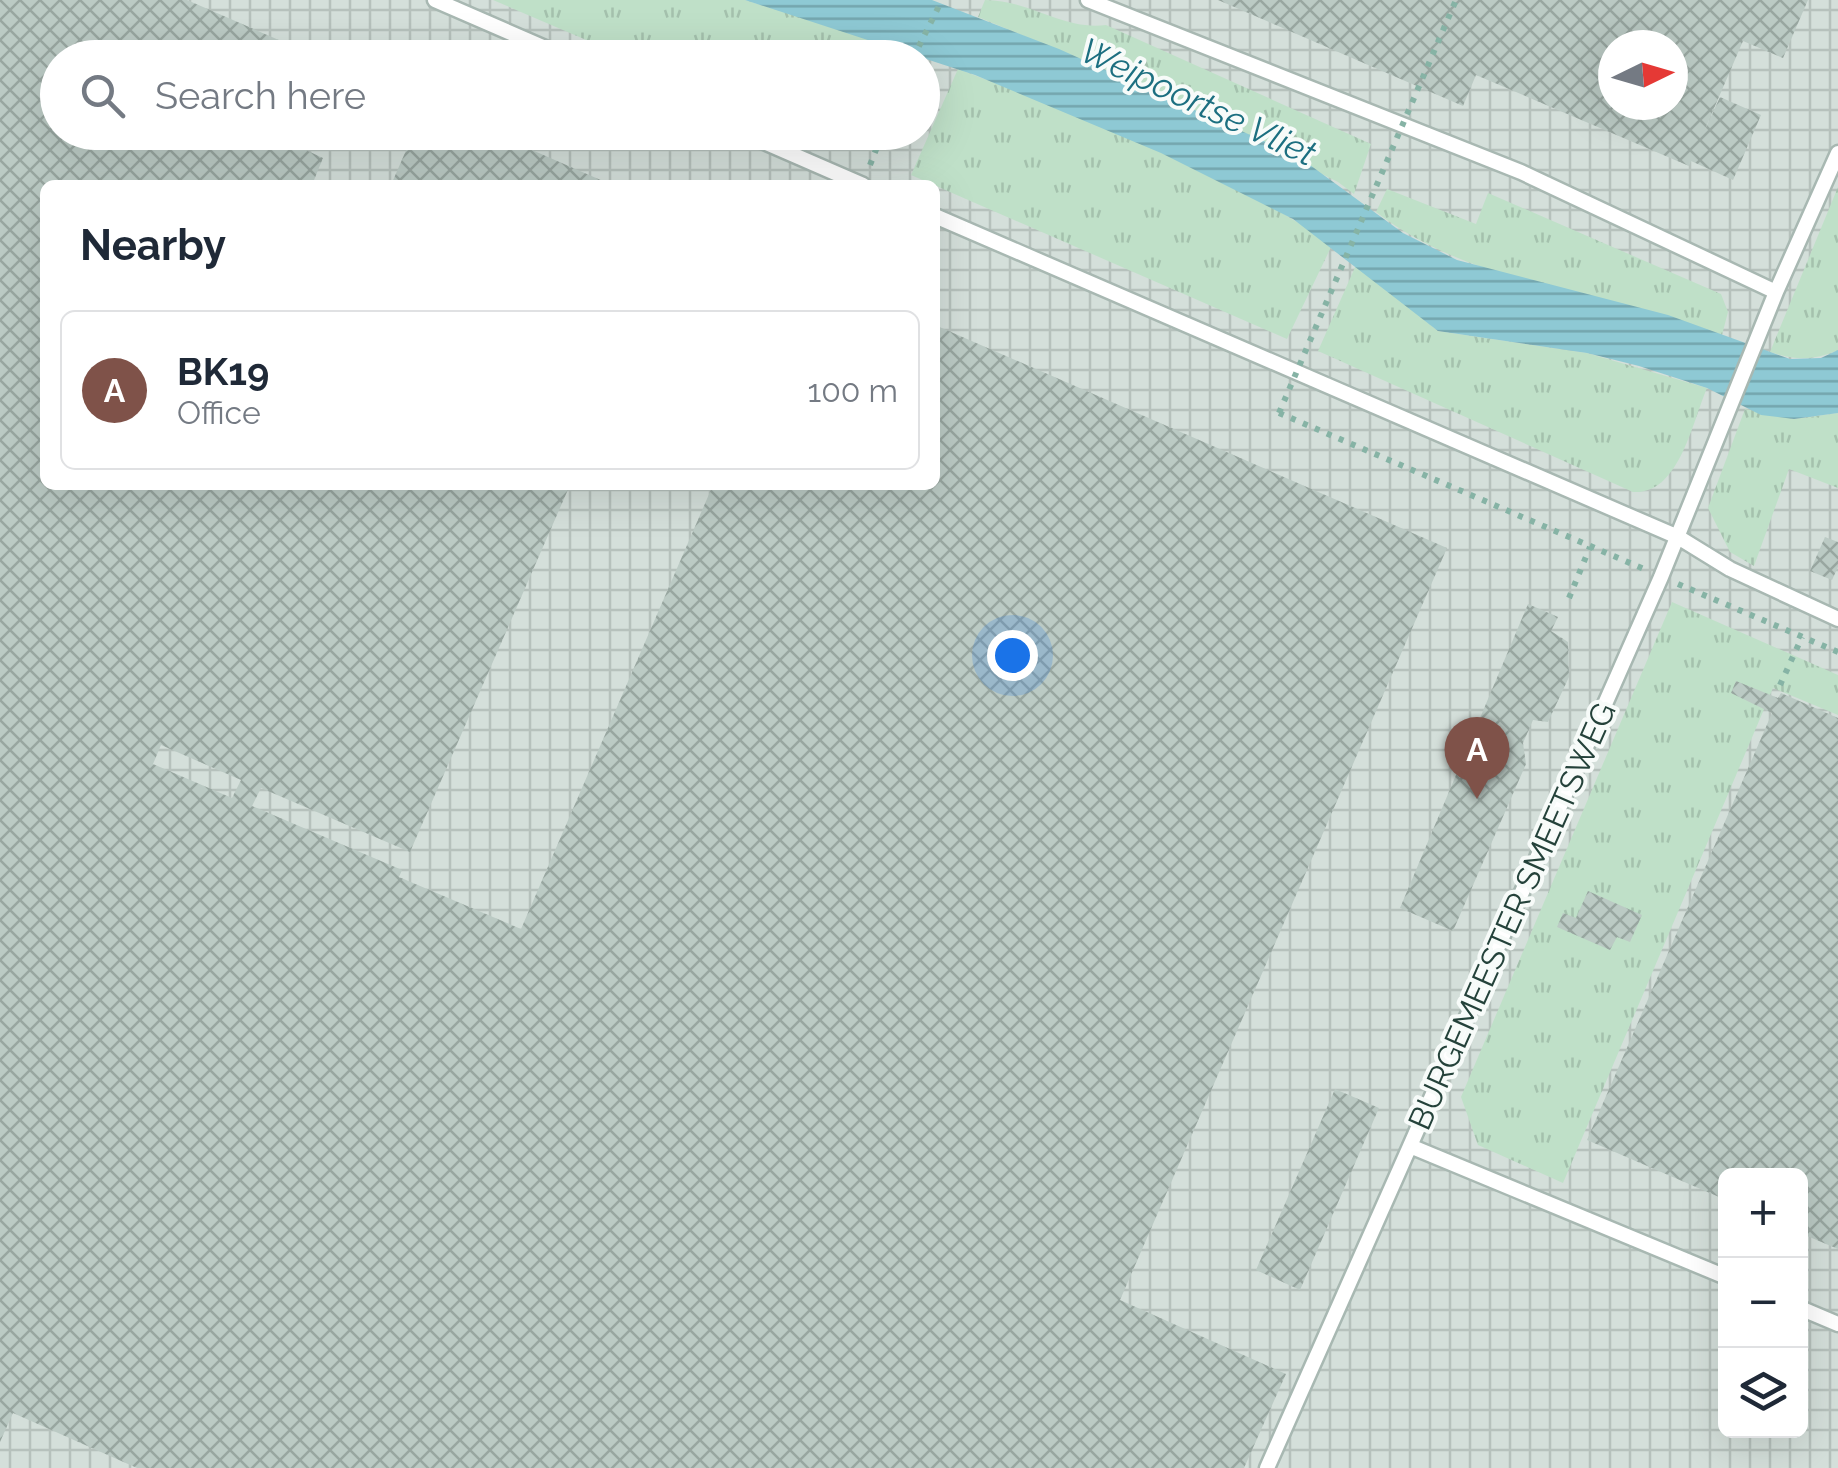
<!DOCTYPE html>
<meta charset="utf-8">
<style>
body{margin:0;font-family:Raleway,sans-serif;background:#f6f6f7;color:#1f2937}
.controls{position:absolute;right:30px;bottom:30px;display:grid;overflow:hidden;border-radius:15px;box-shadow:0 10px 40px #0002}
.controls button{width:90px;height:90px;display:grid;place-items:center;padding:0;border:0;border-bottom:2px solid #e0e1e3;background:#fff;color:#1f2937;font:50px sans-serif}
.compass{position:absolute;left:1598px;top:30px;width:90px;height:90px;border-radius:50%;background:#fff;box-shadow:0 10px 40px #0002;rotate:85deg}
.you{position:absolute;left:1012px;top:655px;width:35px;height:35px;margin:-25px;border:8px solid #fff;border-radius:50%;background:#1a73e8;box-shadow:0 0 0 15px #1a73e833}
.badge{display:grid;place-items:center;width:65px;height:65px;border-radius:50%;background:#7f5249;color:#fff;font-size:32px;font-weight:700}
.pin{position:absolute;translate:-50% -82px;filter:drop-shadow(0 2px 5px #0008)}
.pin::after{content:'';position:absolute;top:52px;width:35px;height:30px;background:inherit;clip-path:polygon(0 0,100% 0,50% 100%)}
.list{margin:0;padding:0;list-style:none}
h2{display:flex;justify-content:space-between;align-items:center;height:130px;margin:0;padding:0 40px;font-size:42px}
h2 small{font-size:32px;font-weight:400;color:#747a83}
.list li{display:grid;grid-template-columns:65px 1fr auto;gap:30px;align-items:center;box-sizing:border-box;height:160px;margin:0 20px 20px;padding:0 20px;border:2px solid #e0e1e3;border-radius:15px}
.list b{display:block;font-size:38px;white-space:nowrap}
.list p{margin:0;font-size:32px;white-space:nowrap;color:#747a83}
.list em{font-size:32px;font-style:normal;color:#747a83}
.icon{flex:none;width:55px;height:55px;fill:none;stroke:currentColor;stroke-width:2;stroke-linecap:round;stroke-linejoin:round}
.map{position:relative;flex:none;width:1838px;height:1468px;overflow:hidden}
.search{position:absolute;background:#fff;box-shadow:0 10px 40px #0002;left:40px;top:40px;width:900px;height:110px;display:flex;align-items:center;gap:25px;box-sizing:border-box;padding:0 35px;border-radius:55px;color:#747a83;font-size:38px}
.panel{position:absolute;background:#fff;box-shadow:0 10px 40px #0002;left:40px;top:180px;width:900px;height:310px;border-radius:15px}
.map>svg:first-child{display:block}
</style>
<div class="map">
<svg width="1838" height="1468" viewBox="0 0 1838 1468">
<defs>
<pattern id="industrial-grid" width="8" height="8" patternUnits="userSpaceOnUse" patternTransform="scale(2.5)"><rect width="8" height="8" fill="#d4dfda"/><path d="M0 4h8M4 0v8" fill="none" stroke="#b6c1bc"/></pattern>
<pattern id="grass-tufts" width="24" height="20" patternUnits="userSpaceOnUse" patternTransform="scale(2.5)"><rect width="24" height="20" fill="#bfe0c8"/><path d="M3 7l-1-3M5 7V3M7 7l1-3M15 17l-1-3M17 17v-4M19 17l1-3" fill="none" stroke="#a4c1ad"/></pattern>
<pattern id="water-rules" width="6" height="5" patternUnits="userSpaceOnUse" patternTransform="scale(2.5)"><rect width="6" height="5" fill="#8ec9d4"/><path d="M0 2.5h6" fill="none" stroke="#74a5ad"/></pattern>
<pattern id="building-cross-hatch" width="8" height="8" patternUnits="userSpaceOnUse" patternTransform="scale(2.5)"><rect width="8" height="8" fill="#bbcac4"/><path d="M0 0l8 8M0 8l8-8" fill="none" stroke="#98a6a0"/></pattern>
</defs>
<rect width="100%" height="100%" fill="#e6efeb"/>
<path fill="url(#industrial-grid)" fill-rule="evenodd" d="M0,0H1838V1468H0ZM1613,45H1673V105H1613ZM58,58H922V132H58ZM45,185H935V485H45ZM1726,1176H1800V1430H1726Z"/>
<path fill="url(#grass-tufts)" d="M493,0H745L902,49L899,58L753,57L734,49L730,57H626Z
M985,0C1029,0 1065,31 1106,25L1371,144L1354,194L1338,182L1149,88L978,17Z
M958,69C1085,117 1220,168 1332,245L1287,339L911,175Z
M1838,187V350C1814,361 1794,360 1770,352Z
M1387,189L1476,224L1488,193L1721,294L1728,312L1722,335C1608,292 1475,288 1376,212Z
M1356,265L1438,331L1587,353L1707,388C1692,423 1679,495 1633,492L1318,351Z
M1745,409L1794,419L1838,413V488L1789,469L1754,566L1730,552L1708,508Z
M1672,602L1838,675V715L1773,688L1563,1183L1478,1145L1461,1097Z"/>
<path fill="url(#water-rules)" d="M745,0H932L1059,49L1299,157L1403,233L1457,260L1668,315L1790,359L1821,358L1838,350V413L1794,419L1761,415L1707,388L1639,366L1587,353L1438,331L1293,219L1161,153L975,75Z"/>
<path fill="url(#building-cross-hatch)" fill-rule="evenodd" d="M0,0H187L304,51L301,58H58V132H267L323,158L312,185H45V485H570L410,852L261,788L252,806L402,870L399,877L521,929L713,485H935V325L1447,548L1120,1300L1286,1374L1244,1468H137L13,1413L0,1442ZM161,745L241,780L232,798L153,764Z
M1218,0H1808L1783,58L1743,41L1703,134L1720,97L1761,115L1733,180L1691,161L1689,166L1476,75L1463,106ZM1613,45H1673V105H1613Z
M414,132H491L612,185H391Z
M1825,537L1838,542V567L1832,580L1810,571Z
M1528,604L1558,617L1551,631L1568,642L1569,677L1548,722L1533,720L1523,743L1526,764L1453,931L1400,908Z
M1736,681L1778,698L1781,693L1838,718V1249L1800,1233V1176H1726V1200L1587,1140L1772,713L1731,693Z
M1588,891L1642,915L1630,942L1617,937L1610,950L1557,927L1563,913L1576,918Z
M1335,1089L1379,1108L1300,1290L1256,1270Z"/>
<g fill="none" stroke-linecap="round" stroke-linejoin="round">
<defs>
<path id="lane" d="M435,0L568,58
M1088,0L1521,172L1776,292
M741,132L863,185
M935,216L1678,537L1730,569L1838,619
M1726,1277L1410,1146L1661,577L1776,292L1838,153
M1800,1308L1838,1324
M1267,1468L1410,1146"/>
</defs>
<use href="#lane" stroke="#a8b8b2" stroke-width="19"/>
<path stroke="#86b3a5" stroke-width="6" stroke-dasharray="5 8" stroke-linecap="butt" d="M913,58L942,0
M870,165L883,132
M1279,413L1644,569
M1678,584L1838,652
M1569,598L1590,547
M1780,685L1802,637"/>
<use href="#lane" stroke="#fff" stroke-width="14"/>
<path stroke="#86b3a5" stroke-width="6" stroke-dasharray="5 8" stroke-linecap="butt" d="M1279,413L1456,0"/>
</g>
<g text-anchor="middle" stroke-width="8" stroke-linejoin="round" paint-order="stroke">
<g font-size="32" fill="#24423a" stroke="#f7fbf9">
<text transform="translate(1512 916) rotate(-66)" y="11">BURGEMEESTER SMEETSWEG</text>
</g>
<g font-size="35" font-style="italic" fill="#1c6f80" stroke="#f7fbf9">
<text transform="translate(1198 102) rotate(25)" y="12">Weipoortse Vliet</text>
</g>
</g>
</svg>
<div class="controls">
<button>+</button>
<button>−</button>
<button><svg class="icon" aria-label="layers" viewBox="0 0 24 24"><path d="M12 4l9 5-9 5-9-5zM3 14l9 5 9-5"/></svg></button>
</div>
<svg class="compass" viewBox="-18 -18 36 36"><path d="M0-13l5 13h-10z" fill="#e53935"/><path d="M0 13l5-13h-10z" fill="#747a83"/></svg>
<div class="you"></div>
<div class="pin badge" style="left:1477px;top:799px">A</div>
<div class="search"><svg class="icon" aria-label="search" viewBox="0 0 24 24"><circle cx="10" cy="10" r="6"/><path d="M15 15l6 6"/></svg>Search here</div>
<section class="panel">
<h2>Nearby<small></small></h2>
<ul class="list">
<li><span class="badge">A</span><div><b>BK19</b><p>Office</p></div><em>100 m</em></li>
</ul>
</section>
</div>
